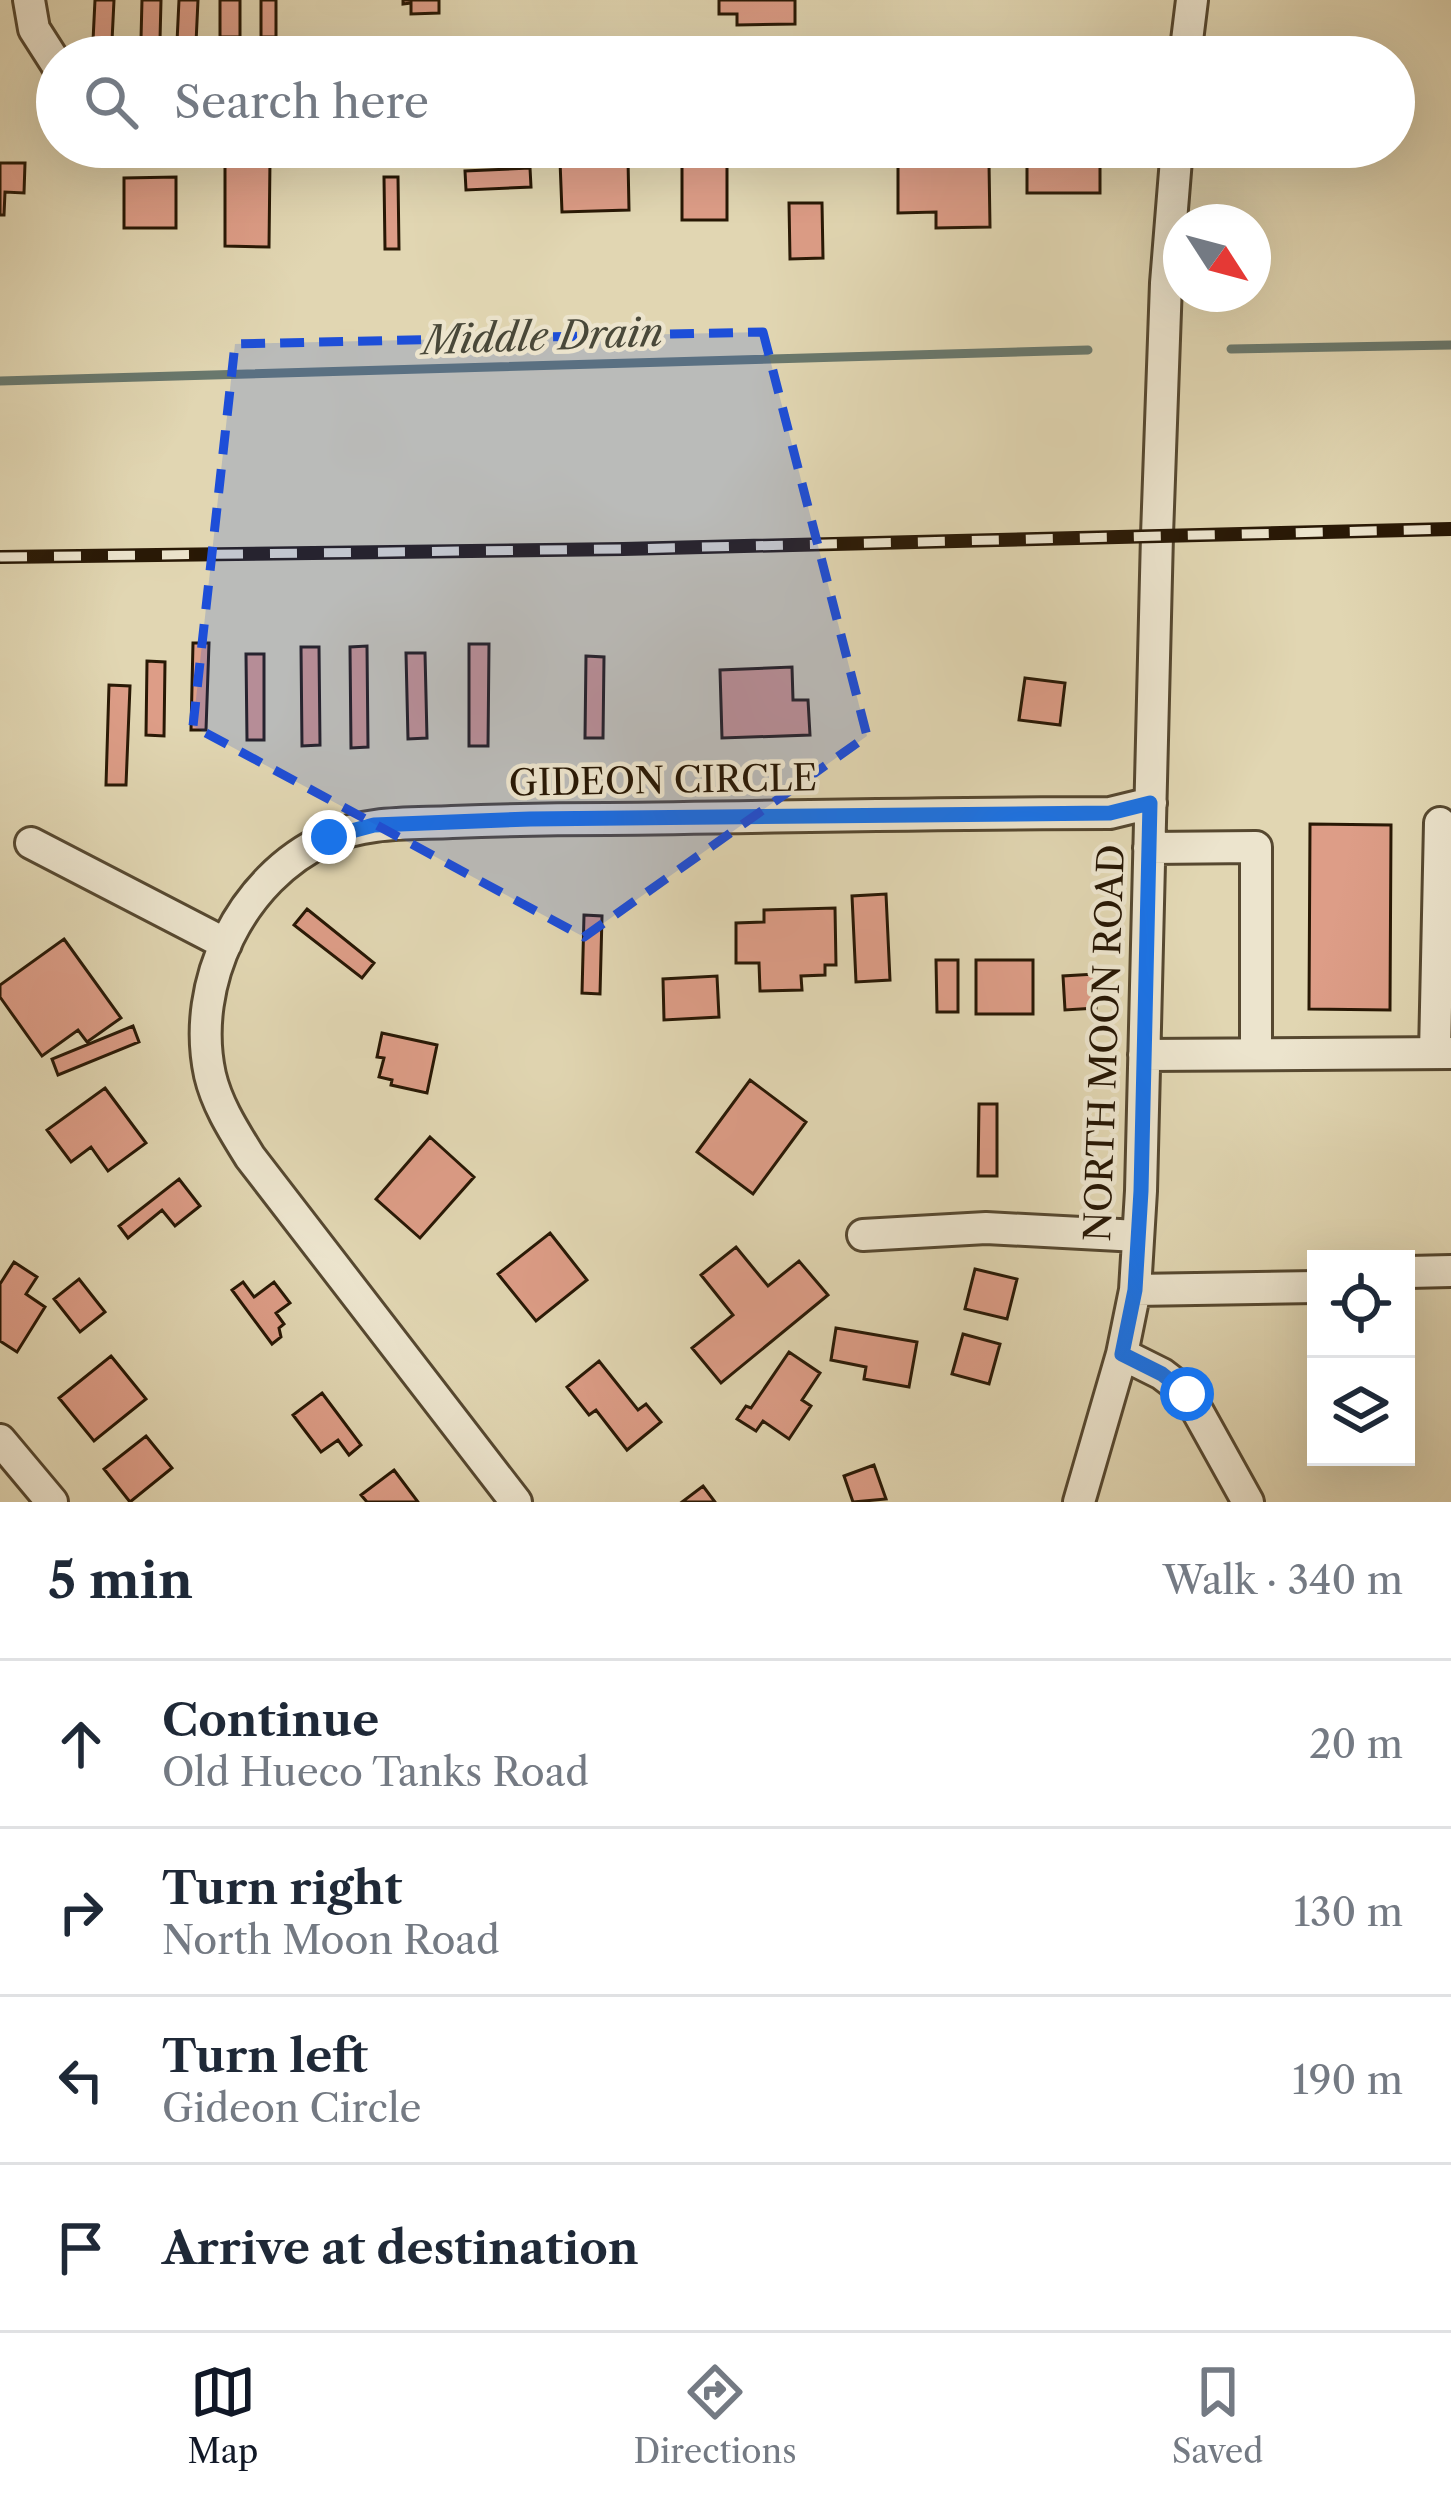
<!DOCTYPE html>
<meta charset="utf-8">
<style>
body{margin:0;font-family:"Libre Caslon Text",serif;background:#f2f2f3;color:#1f2937}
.controls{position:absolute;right:36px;bottom:36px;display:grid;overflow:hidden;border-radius:0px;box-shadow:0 12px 48px #0002}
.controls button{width:108px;height:108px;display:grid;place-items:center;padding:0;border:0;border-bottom:3px solid #e0e1e3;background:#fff;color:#1f2937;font:60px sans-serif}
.compass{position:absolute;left:1163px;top:204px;width:108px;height:108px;border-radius:50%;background:#fff;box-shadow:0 12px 48px #0002;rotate:126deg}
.stop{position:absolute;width:36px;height:36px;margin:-27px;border:9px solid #1a73e8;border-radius:50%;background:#fff}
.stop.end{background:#1a73e8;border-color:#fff;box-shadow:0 3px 12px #0008}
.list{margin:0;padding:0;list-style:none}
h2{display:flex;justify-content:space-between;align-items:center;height:156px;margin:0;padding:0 48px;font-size:51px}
h2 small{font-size:39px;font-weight:400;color:#747a83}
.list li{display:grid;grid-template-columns:78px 1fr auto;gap:36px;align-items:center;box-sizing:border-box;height:168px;padding:0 48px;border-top:3px solid #e0e1e3}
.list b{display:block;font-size:45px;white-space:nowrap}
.list p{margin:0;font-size:39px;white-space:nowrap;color:#747a83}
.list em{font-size:39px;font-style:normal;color:#747a83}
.icon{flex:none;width:66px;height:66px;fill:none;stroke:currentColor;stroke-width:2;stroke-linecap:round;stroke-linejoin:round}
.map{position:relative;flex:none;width:1451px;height:1502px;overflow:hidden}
.search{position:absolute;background:#fff;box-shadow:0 12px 48px #0002;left:36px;right:36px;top:36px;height:132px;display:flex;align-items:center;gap:30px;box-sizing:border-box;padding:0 42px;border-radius:66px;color:#747a83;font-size:45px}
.sheet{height:828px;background:#fff}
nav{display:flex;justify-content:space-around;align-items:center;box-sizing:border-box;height:168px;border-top:3px solid #e0e1e3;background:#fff;font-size:33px;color:#747a83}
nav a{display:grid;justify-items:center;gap:6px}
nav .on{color:#111827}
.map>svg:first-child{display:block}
</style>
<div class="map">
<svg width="1451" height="1502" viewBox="0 0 1451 1502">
<rect width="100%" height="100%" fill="#e1d6b2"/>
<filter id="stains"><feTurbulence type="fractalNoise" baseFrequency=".00167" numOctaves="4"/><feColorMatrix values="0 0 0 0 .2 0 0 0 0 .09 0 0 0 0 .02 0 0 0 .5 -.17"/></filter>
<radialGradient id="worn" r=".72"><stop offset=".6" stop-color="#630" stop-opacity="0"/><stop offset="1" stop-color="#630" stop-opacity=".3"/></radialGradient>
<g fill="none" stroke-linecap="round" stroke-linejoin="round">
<path stroke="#69786d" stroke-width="9" d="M1231,349L1451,345
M0,381L1088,350"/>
</g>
<path fill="#dd9d87" stroke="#281805" stroke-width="3" d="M95,0H114L112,41H93Z
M142,0H161L160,40L141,39Z
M179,0H198L196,43L177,42Z
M220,0H240V37H220Z
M261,0H276V37H261Z
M403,0H439V13L411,14V3L403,4Z
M719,0H795V24L737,25V14H719Z
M1027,147H1100V193H1027Z
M682,156H702V166H727V220H682Z
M628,159L629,210L562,212L560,161Z
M225,160H270L269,247L225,246Z
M0,163H25L24,193L5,192L4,215H0Z
M989,163L990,227L936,228V212L898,213V165Z
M530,168L531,187L466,190L465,171Z
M176,177V228H124V178Z
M384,177H398L399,249H385Z
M789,203H822L823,258L790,259Z
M193,643H209L206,730H191Z
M469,644H489L488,746H469Z
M367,646L368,747L351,748L350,647Z
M301,647H319L320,745L302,746Z
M406,653H425L427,738L408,739Z
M246,654H264V740H247Z
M586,656L604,657L603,738H585Z
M147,661L165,662L164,736L146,735Z
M792,667L793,700H808L810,735L722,738L720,670Z
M1025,678L1065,683L1060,725L1019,720Z
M109,685L130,686L126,785H106Z
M1310,824L1391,825L1390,1010L1309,1009Z
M886,894L890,980L856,982L852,896Z
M835,908L836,965H825V975L801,976L802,990L760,991L759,963H736V923L764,922V910Z
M307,909L374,963L362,978L294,925Z
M584,915L602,916L600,994L582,993Z
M64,939L121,1018L87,1042L78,1030L42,1056L0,997V985Z
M936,960H958V1012H937Z
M976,960H1033V1014H976Z
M1095,974L1096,1008L1065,1010L1063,976Z
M717,976L719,1017L664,1020L663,979Z
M133,1026L139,1042L58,1075L52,1059Z
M382,1033L437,1045L427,1093L391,1085L392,1080L379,1077L384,1058L377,1057Z
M750,1080L806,1122L753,1194L697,1152Z
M105,1088L146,1143L108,1171L91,1147L71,1162L47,1130Z
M979,1104H997V1176H978Z
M430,1137L474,1177L420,1238L376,1199Z
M179,1179L200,1206L175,1226L162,1210L128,1238L119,1226Z
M550,1233L587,1280L536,1321L498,1274Z
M736,1247L768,1286L799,1261L828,1295L721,1383L692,1348L733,1315L701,1275Z
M14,1262L37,1277L26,1294L45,1307L17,1352L0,1341V1284Z
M975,1269L1017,1279L1007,1319L965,1309Z
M79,1279L105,1312L80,1332L54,1299Z
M243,1282L254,1297L274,1282L290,1303L276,1313L284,1324L279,1328L281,1337L272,1344L232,1290Z
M836,1328L917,1342L909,1387L864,1379L866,1367L831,1360Z
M963,1334L1000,1344L989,1384L952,1374Z
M789,1352L820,1373L802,1400L811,1406L789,1439L763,1421L756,1431L737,1419L746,1406L751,1408Z
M111,1356L146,1399L94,1441L59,1398Z
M599,1361L638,1410L646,1404L661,1422L627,1450L596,1410L589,1415L567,1387Z
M322,1393L361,1445L349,1455L338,1440L321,1452L293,1415Z
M146,1436L172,1468L130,1502L104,1469Z
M874,1465L886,1499L853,1502L844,1476Z
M394,1470L418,1502H367L361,1495Z
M703,1486L715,1502H682Z"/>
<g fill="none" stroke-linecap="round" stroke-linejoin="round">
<defs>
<path id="minor" d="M29,0L34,29L57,65
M1185,57L1192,0
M31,843L226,944
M1149,848L1256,847V1054
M1435,1053L1440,823
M1144,1055L1451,1053
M863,1235L986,1228L1138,1236
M1409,1272L1451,1271
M1135,1290L1316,1287
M1122,1354L1162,1374L1188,1394L1248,1502
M0,1440L52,1502
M516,1502L250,1157C234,1131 217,1105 210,1075C190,983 241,878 327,839C365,821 411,824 452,822C504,820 556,819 608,819C775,817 942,813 1110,813L1151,803
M1079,1502L1122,1354L1135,1290L1141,1191L1157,535L1166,283L1177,147"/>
</defs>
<use href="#minor" stroke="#564830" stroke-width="36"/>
<use href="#minor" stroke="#ece4cd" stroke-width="30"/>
<defs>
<path id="rail" d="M0,557L623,549L1451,529"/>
</defs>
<use href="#rail" stroke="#281805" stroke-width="14"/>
<use href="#rail" stroke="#ece4cd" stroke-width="9" stroke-dasharray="27" stroke-linecap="butt"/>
</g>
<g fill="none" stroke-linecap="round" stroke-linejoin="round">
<path stroke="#1a73e8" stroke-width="15" d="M329,837L374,825L530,819L1110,813L1150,803L1141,1191L1135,1290L1122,1354L1162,1374L1187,1394"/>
</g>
<path fill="#1d4ed8" fill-opacity="0.2" stroke="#1d4ed8" stroke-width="9" stroke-dasharray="24 15" stroke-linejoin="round" d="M763,332L867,736L584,937L193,726L235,344Z"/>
<g text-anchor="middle" stroke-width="9" stroke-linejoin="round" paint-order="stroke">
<g font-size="36" fill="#281805" stroke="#ece4cd">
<text transform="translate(663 780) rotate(-1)" y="13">GIDEON CIRCLE</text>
<text transform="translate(1104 1043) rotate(-88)" y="13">NORTH MOON ROAD</text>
</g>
<g font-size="39" font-style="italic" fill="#494839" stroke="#ece4cd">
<text transform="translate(543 336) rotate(-2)" y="14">Middle Drain</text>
</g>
</g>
<rect width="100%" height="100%" filter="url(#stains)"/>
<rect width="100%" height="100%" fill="url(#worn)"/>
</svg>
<div class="controls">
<button><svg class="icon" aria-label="locate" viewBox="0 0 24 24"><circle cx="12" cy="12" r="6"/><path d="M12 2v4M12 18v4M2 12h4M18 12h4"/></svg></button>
<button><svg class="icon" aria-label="layers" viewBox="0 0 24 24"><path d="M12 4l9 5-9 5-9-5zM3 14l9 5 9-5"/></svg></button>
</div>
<svg class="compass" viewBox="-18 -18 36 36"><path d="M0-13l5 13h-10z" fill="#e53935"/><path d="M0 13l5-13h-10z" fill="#747a83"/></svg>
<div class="stop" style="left:1187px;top:1394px"></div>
<div class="stop end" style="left:329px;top:837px"></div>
<div class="search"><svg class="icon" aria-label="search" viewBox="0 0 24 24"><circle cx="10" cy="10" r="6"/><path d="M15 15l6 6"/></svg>Search here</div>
</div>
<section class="sheet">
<h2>5 min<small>Walk · 340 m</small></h2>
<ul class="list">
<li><svg class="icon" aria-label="ahead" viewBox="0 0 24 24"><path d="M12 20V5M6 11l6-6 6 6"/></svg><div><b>Continue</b><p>Old Hueco Tanks Road</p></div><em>20 m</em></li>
<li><svg class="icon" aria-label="right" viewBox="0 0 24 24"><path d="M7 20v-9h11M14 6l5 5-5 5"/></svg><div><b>Turn right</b><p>North Moon Road</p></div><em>130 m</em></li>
<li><svg class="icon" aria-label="left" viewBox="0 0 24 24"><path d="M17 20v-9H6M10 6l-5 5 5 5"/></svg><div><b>Turn left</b><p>Gideon Circle</p></div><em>190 m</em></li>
<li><svg class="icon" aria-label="arrive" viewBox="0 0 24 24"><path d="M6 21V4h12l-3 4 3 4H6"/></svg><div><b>Arrive at destination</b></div></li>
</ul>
</section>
<nav>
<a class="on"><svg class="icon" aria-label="map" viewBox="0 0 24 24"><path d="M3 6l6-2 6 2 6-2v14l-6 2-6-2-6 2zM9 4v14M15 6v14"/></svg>Map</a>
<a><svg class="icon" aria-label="directions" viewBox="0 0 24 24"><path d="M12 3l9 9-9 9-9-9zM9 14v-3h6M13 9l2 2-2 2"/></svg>Directions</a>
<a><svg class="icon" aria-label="saved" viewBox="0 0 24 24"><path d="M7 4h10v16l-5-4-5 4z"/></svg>Saved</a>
</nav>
